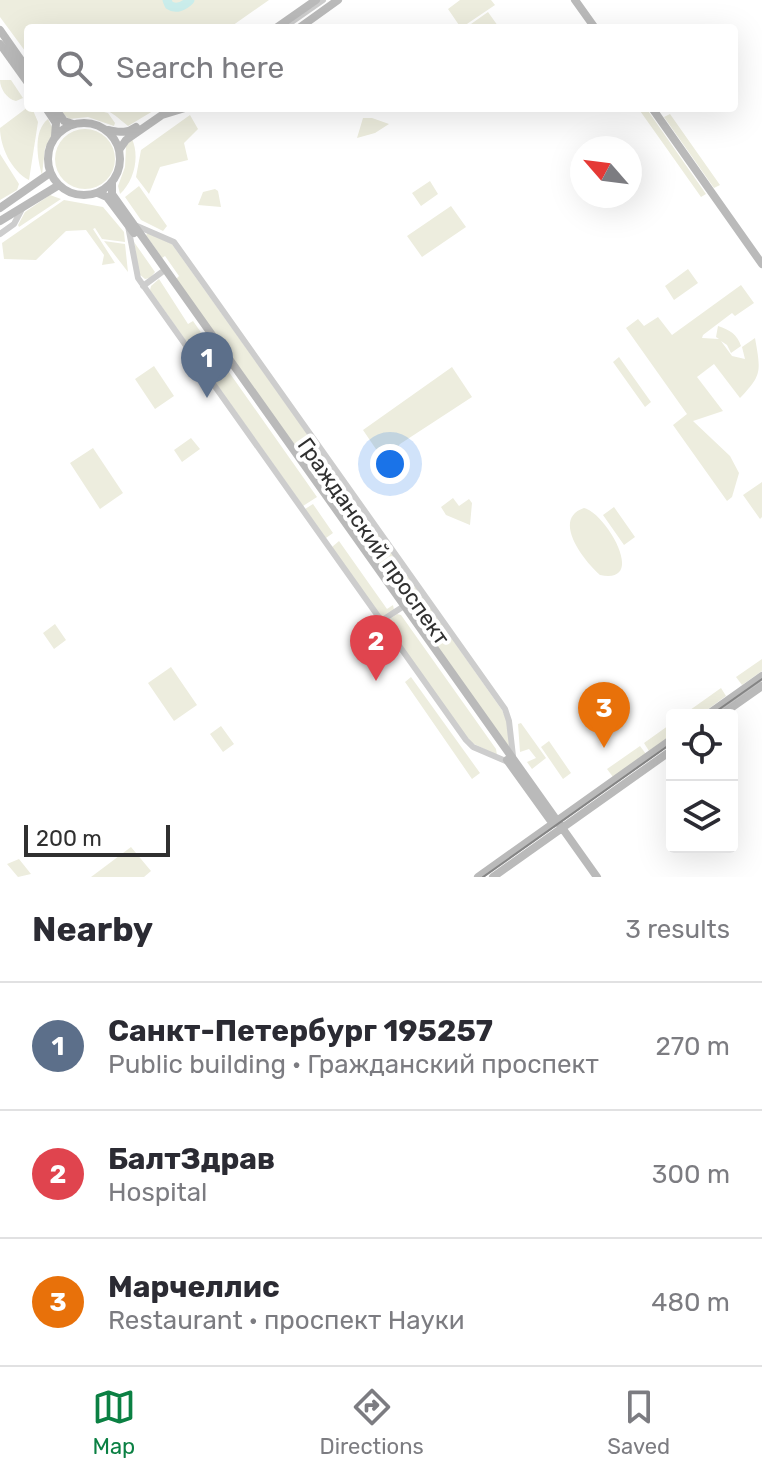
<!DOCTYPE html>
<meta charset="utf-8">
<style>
body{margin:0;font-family:Rubik,sans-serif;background:#f7f7f7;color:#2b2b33}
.controls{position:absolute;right:24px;bottom:24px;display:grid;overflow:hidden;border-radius:8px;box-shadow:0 8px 32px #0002}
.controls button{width:72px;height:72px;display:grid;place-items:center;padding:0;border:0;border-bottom:2px solid #e1e1e2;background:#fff;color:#2b2b33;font:40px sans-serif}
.compass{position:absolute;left:570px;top:136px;width:72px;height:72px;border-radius:50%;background:#fff;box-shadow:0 8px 32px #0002;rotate:298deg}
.scale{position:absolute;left:24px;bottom:20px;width:146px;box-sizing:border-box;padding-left:8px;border:4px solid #303030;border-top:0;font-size:22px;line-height:28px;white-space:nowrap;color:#303030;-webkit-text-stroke:6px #fff;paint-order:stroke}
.you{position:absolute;left:390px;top:464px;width:28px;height:28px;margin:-20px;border:6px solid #fff;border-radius:50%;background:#1a73e8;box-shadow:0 0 0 12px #1a73e833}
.badge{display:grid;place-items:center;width:52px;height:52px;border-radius:50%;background:#0b8043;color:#fff;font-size:26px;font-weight:700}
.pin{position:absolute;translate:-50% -66px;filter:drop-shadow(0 2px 4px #0008)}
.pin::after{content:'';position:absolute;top:42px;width:28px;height:24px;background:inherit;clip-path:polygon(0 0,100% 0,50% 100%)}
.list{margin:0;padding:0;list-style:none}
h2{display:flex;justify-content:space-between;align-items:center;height:104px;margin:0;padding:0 32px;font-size:34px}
h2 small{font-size:26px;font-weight:400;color:#7c7c81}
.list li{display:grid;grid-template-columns:52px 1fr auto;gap:24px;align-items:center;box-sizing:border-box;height:128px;padding:0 32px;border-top:2px solid #e1e1e2}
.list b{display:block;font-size:30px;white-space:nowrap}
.list p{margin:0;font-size:26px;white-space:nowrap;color:#7c7c81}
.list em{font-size:26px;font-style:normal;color:#7c7c81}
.icon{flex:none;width:44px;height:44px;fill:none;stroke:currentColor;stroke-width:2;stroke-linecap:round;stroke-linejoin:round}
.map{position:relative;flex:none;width:762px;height:877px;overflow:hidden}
.search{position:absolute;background:#fff;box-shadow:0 8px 32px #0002;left:24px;right:24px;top:24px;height:88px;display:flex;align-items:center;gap:20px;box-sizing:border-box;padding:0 28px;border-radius:8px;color:#7c7c81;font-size:30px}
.sheet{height:488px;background:#fff}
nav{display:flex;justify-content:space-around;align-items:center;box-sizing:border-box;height:112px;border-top:2px solid #e1e1e2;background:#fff;font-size:22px;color:#7c7c81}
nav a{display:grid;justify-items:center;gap:4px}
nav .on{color:#0b8043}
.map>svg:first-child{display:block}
</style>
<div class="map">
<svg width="762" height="877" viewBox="0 0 762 877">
<rect width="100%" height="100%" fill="#fff"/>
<path fill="#ededde" d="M0,0H269L229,28H28V55L0,17Z
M460,0H491L495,5L461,28L448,9Z
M488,12L498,26L494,28H473L471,24Z
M0,80H11L23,98L16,101C7,99 0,89 0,80Z
M28,107L32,108L38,122L29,180C11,171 0,146 0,128Z
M67,108H88L108,113L115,123L114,126L88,117L69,119L62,113Z
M100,108H158L128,126C119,119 112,111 100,108Z
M638,108H646L706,194L701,197Z
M670,114L720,185L714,188L664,117Z
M190,115L198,129L184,143L188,160L160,167L149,194L136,177L141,150Z
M363,118H372L389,124L375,133L357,138Z
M48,119L54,131L45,148L42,175C37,158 33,131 48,119Z
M55 159a30 30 0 1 1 60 0a30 30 0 1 1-60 0Z
M132,139C140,157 134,181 120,194L118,186L125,167L126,146Z
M0,154L19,184L17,190L0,200Z
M430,181L438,194L421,206L412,193Z
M139,186L167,226L163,231L141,220L125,197Z
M215,189L218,191L221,207L198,205L203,192Z
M50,195L61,199L19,227L18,225L25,212Z
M64,200L103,207L124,232L125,242L102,239L95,228L93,229L115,263L102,265L104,255L86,230L66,231L36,260L4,259L2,243Z
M451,206L466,227L422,257L407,236Z
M148,233L172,244L350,494L344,499L321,467L313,473L176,279L179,276L165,256L162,258L146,235Z
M104,241L125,244L128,272Z
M134,242L155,272L150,278L145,279L139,274Z
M688,269L698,283L674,300L665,286Z
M159,279L188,324L193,321L317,497L303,506L150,290L151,286Z
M741,285L754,303L735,316L732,313L703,335L702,338L719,339L716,337L718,326C730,330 737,334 741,346L731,353L727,345L721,341L732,356L745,359L742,347L755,338C761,372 762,375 740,398L714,364L697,377L723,411L693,421L730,456L739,473L732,497L727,501L673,425L687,414L626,328L638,319L644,326L658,317L672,335Z
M619,357L651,402L645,407L613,362Z
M154,366L174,396L155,409L135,379Z
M452,367L472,397L400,444L386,462L384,461L363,430Z
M191,438L200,449L182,462L174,450Z
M93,448L123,493L100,509L70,463Z
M762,482V517L760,519L743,495Z
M453,498L459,506L469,499L472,503L470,525L446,515L441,507Z
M313,504L333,533L326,538L305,509Z
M614,507L635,537L624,545L603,515Z
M584,508C606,513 648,585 600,575C584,561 551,519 584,508Z
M369,521L502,710L507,721L509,746L505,745L355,531Z
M339,541L387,609L393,605L394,610L384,616H380L332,547Z
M397,614L401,615L496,749L497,755L472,743L465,735L387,625V621Z
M55,624L66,640L54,649L43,633Z
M762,659V671L742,685L736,677Z
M171,667L197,705L174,721L148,683Z
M411,677L480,773L472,779L405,682Z
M721,688L726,696L700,715H683Z
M521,723L546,758L532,769L527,762L536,758L529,749L520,752L518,724Z
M672,723V735L649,751L644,743Z
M221,726L234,744L223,752L210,734Z
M549,741L571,773L563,779L541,747Z
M640,746L646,754L613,777L607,769Z
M131,847L151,871L144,877H91Z
M19,859L31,874L18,877L7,864Z"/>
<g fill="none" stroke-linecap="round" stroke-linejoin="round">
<path stroke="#caedeb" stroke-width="9" d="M167,0L169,5C176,10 184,6 190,0"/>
<path stroke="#cdcdcd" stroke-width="6" d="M283,28L323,0
M128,226L138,278L466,740L473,747L508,762
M137,226L174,242L204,284L505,709L509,721L513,756
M0,234L14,224L23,207
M143,286L162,272
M381,621L404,606"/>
<path stroke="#bababa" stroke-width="8" d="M575,0L595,28
M276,28L316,0
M299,28L338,0
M0,30L28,70
M0,44L28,83
M46,108L56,123L55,136
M55,108L64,121L73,124
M652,108L762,264
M48 159a36 36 0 1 1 72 0a36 36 0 1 1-72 0Z
M108,130C120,132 126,134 136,127
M119,150L126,140L162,115L185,108
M112,182V194L597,877
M98,193L107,197L134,233
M0,208L50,173
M0,221L59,185
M707,715L762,676
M721,715L762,686
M507,760L553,824
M478,877L672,739
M493,877L672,750"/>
<path stroke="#858585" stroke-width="2" d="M711,715L762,679
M483,877L672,743"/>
</g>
<g text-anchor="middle" stroke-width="8" stroke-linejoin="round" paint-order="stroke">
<g font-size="22" fill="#303030" stroke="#fff">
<text transform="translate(374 541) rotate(55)" y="8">Гражданский проспект</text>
</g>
</g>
</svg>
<div class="controls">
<button><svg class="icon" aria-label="locate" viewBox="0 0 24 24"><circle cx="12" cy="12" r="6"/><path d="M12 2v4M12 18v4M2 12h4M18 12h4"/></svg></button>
<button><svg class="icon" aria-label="layers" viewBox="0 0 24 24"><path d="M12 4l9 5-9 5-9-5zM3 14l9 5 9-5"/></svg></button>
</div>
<svg class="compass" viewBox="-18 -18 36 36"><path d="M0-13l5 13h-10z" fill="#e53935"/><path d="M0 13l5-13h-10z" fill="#7c7c81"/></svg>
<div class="scale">200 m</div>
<div class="you"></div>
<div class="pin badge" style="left:207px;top:398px;background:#5c6f8a">1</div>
<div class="pin badge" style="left:376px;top:681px;background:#e0444e">2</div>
<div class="pin badge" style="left:604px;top:748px;background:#e8710a">3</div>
<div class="search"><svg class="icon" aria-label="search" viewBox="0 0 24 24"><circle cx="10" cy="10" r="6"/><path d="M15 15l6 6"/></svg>Search here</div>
</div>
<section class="sheet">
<h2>Nearby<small>3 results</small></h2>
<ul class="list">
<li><span class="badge" style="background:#5c6f8a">1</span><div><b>Санкт-Петербург 195257</b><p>Public building · Гражданский проспект</p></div><em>270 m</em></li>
<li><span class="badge" style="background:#e0444e">2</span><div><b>БалтЗдрав</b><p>Hospital</p></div><em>300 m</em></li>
<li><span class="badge" style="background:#e8710a">3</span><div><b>Марчеллис</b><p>Restaurant · проспект Науки</p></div><em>480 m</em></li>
</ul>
</section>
<nav>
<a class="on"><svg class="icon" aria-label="map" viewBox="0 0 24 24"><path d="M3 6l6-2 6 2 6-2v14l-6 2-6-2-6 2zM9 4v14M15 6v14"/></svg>Map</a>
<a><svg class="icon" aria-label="directions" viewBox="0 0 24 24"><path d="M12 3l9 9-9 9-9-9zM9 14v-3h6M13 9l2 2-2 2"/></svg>Directions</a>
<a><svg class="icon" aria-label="saved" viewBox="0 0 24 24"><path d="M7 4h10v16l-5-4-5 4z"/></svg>Saved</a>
</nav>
